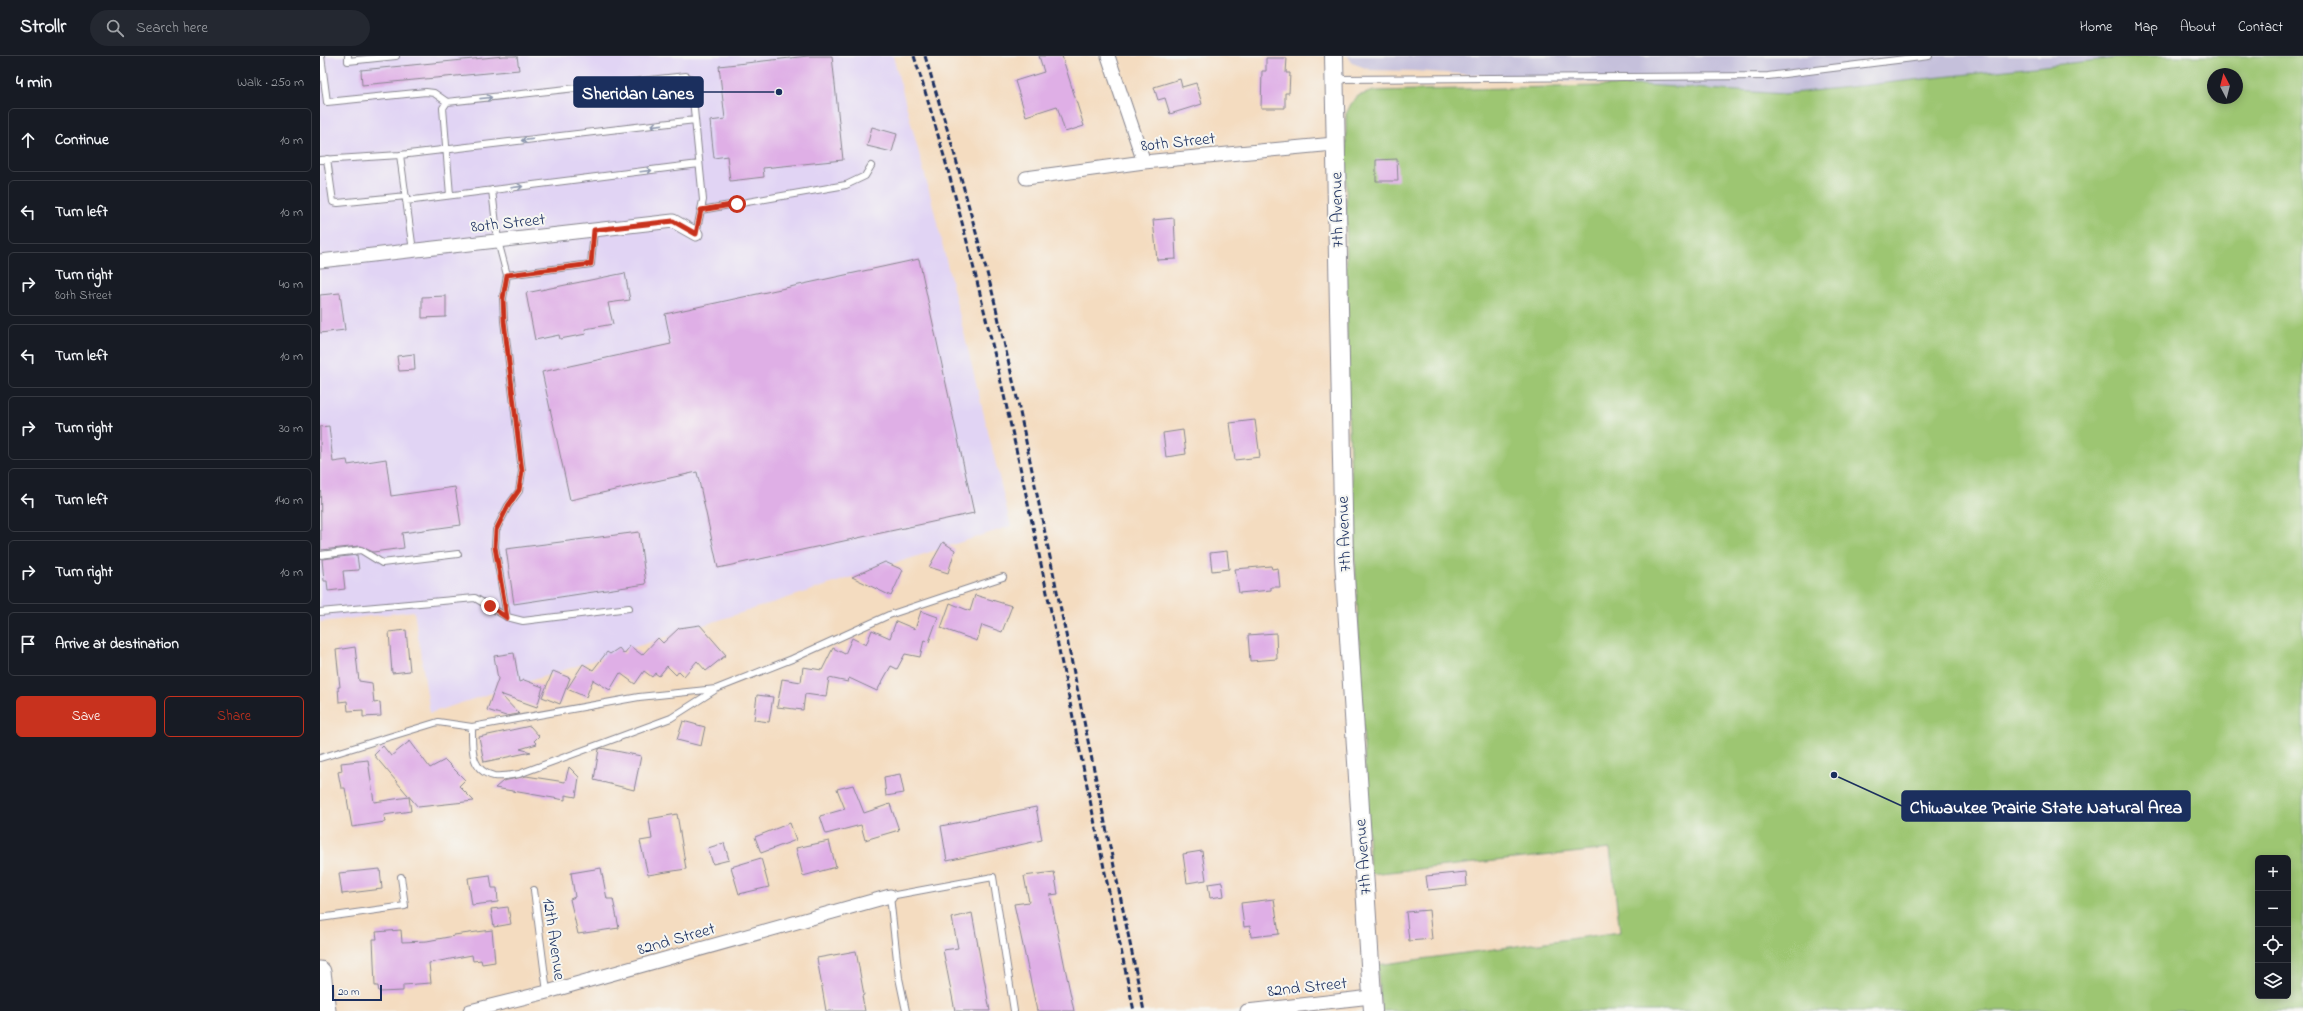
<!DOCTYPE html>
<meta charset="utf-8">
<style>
body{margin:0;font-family:"Indie Flower",sans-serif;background:#242831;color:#f1f3f6}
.controls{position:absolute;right:12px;bottom:12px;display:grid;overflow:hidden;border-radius:6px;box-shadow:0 2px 10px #0003}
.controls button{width:36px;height:36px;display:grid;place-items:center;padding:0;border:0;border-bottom:1px solid #363941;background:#171b24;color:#f1f3f6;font:20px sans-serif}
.compass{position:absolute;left:1887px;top:12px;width:36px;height:36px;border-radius:50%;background:#171b24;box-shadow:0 2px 10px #0003;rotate:353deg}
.scale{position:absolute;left:12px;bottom:10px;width:50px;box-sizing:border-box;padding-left:4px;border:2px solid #1b2f5e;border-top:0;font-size:11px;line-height:14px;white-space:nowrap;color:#1b2f5e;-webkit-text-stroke:3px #f6f6f2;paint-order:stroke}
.stop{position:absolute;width:12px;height:12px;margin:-9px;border:3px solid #c8321e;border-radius:50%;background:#fff}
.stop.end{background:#c8321e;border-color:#fff;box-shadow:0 1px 4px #0008}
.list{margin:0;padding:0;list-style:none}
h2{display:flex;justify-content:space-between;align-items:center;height:52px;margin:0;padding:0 16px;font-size:17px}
h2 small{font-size:13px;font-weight:400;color:#9ea1a6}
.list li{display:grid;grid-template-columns:26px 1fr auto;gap:12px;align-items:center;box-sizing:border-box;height:64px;margin:0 8px 8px;padding:0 8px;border:1px solid #363941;border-radius:6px}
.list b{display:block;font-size:15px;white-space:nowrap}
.list p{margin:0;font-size:13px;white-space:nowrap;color:#9ea1a6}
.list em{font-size:13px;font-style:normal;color:#9ea1a6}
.actions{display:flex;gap:8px;padding:12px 16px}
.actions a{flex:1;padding:9px 0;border:1px solid #c8321e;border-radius:6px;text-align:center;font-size:14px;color:#c8321e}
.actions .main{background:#c8321e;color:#fff}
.icon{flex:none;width:22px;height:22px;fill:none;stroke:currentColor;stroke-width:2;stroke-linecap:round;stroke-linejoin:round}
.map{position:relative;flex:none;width:1983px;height:955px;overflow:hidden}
header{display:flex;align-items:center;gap:24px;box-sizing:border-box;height:56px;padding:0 20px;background:#171b24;border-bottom:1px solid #363941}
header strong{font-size:19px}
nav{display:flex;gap:22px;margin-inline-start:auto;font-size:14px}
.search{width:280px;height:36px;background:#242831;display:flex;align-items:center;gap:10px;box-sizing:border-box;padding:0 14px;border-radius:22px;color:#9ea1a6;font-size:15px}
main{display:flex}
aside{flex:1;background:#171b24}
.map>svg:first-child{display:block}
</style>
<header>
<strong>Strollr</strong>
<div class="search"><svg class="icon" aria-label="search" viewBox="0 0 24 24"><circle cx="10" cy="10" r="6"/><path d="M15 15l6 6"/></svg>Search here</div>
<nav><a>Home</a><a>Map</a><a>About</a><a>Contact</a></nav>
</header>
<main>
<aside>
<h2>4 min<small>Walk · 250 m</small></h2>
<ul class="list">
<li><svg class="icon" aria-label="ahead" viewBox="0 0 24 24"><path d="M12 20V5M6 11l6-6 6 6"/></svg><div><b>Continue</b></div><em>10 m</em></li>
<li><svg class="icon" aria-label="left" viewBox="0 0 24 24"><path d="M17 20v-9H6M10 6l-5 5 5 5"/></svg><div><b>Turn left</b></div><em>10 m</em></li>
<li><svg class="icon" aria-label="right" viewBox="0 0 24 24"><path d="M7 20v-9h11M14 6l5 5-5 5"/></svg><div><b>Turn right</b><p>80th Street</p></div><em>40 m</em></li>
<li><svg class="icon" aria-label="left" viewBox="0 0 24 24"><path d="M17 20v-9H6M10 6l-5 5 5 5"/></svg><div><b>Turn left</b></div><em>10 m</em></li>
<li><svg class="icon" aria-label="right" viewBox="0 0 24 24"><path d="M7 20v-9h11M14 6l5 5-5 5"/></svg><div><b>Turn right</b></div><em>30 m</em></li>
<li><svg class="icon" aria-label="left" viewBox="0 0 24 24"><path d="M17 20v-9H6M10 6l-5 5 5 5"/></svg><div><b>Turn left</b></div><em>140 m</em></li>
<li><svg class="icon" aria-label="right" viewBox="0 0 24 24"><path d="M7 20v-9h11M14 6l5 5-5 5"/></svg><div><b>Turn right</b></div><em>10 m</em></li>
<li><svg class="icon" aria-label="arrive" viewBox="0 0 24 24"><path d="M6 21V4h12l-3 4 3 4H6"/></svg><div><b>Arrive at destination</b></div></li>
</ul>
<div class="actions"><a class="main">Save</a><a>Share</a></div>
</aside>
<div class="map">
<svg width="1983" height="955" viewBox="0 0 1983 955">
<rect width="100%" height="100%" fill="#f6f6f2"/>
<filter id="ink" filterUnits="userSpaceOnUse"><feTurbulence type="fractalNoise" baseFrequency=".025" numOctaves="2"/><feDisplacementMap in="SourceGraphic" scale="8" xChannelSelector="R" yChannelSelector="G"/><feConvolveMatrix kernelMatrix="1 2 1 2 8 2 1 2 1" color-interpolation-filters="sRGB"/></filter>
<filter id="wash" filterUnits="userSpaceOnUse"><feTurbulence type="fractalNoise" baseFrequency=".012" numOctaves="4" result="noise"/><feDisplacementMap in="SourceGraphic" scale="16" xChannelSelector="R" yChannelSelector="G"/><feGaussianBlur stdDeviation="0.9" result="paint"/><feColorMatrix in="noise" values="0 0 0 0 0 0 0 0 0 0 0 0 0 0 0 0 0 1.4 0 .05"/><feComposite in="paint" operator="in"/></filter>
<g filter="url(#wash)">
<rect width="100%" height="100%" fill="#f4dcc0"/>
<path fill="#e1d4f4" d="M0,0H573L611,142L691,470L110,657L94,555L0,566Z"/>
<path fill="#c5c0db" d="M1028,0H1816L1464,38L1094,15L1051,14L1032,7Z"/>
<path fill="#9dc672" stroke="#5c7a68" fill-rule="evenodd" d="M1816,0H1983V955H1061L1057,909L1300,876L1290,793L1050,818L1027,332L1026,69V58L1031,48L1038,40L1054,35L1324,29L1464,38ZM1893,18H1917V42H1893ZM1938,802H1968V940H1938Z"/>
<g id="blocks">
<path fill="#dfafe6" d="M184,0H197L199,14L42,29L41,14Z
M488,0H512L523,104L443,112L444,121L410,125L407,100L394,102L390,65L405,63L399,10Z
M719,0H742L764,70L745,76L737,50L706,60L695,25L724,16Z
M946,2H967L966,17H970L969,37H965V52H941L942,15H946Z
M860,23L862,31L876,27L882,48L850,58L845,42L838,44L834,31Z
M552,71L577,78L572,96L547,90Z
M1077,103L1078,125H1056V104Z
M854,162L856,203L837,204L833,164Z
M599,203L654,457L398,512L377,416L250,444L222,316L351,288L345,258Z
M305,217L310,244L288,247L293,268L265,273L266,278L240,283L239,279L215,284L206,237Z
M20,237L25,274L0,277V239Z
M126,240V261L102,262V241Z
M94,298L95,314L79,315L77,300Z
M935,364L940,401L915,404L910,367Z
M9,370L13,406L27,404L28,409L66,403L71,440L135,431L141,469L82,477L84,492L53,496L40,490L1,494L0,371Z
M863,374L866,398L846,401L843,377Z
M319,476L326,528L194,548L186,493Z
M623,486L635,494L628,517L609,511Z
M907,495L909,513L892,515L890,497Z
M37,499L39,514L23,515L25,533L8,535L7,525H4L2,503Z
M565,506L583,514L571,540L532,521Z
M951,510L952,513L958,512L960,531H951V534L919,537L915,513Z
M655,539L692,550L682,576L662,569L657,585L621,572L630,547L650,555Z
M601,555L618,561L609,586L604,584L600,601L585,598L577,613L571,610L557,635L529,622L528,626L509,622L506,641L485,638L483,654L457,651L462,623L481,626L483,611L502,614L513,592L525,598L532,582L546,589L552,574L570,582L576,565L595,573Z
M380,569L406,599L386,615L377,605L364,620L359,615L356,619L347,610L339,620L335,617L332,621L324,615L315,628L300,617L290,634L273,624L266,641L247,633L263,608L273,614L287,596L290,598L299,592L304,598L310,590L322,599L338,582L343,587L359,572Z
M86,574L90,615L72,617L69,576Z
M956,577L957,603L930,605L928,579Z
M35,591L39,625L52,627L54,647L60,646L61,660L43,661V654L28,655L27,645L19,646L18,631H20L16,594Z
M194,597L199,626L204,624L223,631L217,651L180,638L199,658L186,660L167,654L178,623L174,600Z
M233,615L250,622L240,648L222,641Z
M437,639L453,641L449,666L434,664Z
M363,665L385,671L381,690L357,684Z
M210,670L219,680L214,685L217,688L200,693L211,696L164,706L159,681Z
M90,685L110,712L125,704L145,724L139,730L154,745L98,751L54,699L63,690L71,700Z
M281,692L321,700L314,734L274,724L279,693Z
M48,704L54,746L89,741L91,755L64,759L65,766L32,771L25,732H21L18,716L22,715L21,707Z
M249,711L259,721L256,741L245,739V744L175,732L183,725L206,720L245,726Z
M580,718L584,737L566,740L564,721Z
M533,729L544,757L570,748L579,774L545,784L541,769L506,778L500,760L525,753L517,733Z
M716,751L722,784L627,805L621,770Z
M357,758L366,813L328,819L320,785L332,783L329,763Z
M470,767L476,784L441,797L435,781Z
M509,785L516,811L483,820L476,792Z
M404,787L409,804L393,808L388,792Z
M882,795L886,824L867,827L863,798Z
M441,802L449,831L419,838L411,811Z
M281,812L287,843H293L299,872L258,878L250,843L255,841L251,817Z
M60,813L62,833L22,838L19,817Z
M734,816L738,838L730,839L754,955H717L694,848L709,846L704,820Z
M1146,816L1147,830L1108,834L1106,820Z
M170,819L172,832H177L178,846L152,849L148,822Z
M902,826L904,840L890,842L888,828Z
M954,843L959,878L931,881L930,870L924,871L921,847Z
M188,851L191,868L174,871L171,853Z
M1109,854L1112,883L1089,885L1086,856Z
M652,857L670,955H635L623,894L638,892L632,862Z
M81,874L82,886L107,885L134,880V879L172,874L175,906L162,908L161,904L153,905L152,899L109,907L111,927L83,929V935L59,936L58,930H55L53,883H57L56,876Z
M536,895L544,939L542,940L545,955H506L497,902Z"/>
</g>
</g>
<g filter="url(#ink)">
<use href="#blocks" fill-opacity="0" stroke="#88868f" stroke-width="1"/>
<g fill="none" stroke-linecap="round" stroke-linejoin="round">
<defs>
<path id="lane" d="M1,0L7,46L106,36L114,37L127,46L366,20L371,23L383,144L376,178
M28,0V5L76,0
M1016,23L1448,20L1609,0
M127,46L123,52L130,139
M80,99L93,195
M7,103L13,146L18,147L86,140
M0,104L80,99L375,64
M172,134L178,185L187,219L271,208L274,174
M86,145L379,108
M381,154L526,129L545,120L551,110
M0,499L41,494L62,507L138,498
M0,556L155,542L187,561L203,565L309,552
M187,561L175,491L176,474L188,450L199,435L202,415L184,265L183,242L187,219
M152,671C152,691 150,715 174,720C182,721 192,719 199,718L351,662L395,634
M0,702L118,666L152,671L319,641L396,633L472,603L569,559L683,521
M214,834L227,936
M0,862L85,850L81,821
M586,955L579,922L570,840L673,821L694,955"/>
<path id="street" d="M788,0L824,106
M706,122L824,106L1014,88
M0,205L353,165L376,178
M150,955L227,936L570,840
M927,955L1051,941"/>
<path id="secondary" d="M1014,0L1024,504L1053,955"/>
<path id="primary" d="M0,916L5,955"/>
</defs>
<use href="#lane" stroke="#88868f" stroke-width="8"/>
<use href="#street" stroke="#88868f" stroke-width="15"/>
<use href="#secondary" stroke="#88868f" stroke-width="20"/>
<use href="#primary" stroke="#88868f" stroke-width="23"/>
<use href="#lane" stroke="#fff" stroke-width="6"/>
<use href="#street" stroke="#fff" stroke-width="13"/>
<use href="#secondary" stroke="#fff" stroke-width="18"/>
<use href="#primary" stroke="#fff" stroke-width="21"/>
<path stroke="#1b2f5e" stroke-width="3" stroke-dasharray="6 3" stroke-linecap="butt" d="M594,0C638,138 671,279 702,420C741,598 776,777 814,955
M605,0L632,89L672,235L697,342L824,955"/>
</g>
<defs><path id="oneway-shaft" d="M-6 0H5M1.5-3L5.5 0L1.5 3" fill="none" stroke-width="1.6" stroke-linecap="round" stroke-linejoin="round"/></defs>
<g stroke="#8d97ae">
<use href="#oneway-shaft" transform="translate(166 42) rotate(-6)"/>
<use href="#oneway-shaft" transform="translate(337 69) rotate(173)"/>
<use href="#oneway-shaft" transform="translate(207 84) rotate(173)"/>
<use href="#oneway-shaft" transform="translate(326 115) rotate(-7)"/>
<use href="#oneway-shaft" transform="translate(197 131) rotate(-7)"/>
</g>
</g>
<g fill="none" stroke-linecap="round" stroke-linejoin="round" filter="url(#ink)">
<path stroke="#c8321e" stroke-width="5" d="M170,550L187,562L175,491L176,474L188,450L199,434L202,415L184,265L183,242L187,219L271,208L274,174L353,165L376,178L381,154L417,148"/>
</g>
<g text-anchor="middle" stroke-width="4" stroke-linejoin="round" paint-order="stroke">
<g font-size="17" fill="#1b2f5e" stroke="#f6f6f2">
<text transform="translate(858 85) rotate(-6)" y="6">80th Street</text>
<text transform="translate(1016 154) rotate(-91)" y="6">7th Avenue</text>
<text transform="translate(188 166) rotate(-6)" y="6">80th Street</text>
<text transform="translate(1023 478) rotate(-92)" y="6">7th Avenue</text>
<text transform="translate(1042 801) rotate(-94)" y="6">7th Avenue</text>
<text transform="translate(356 882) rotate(-16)" y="6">82nd Street</text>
<text transform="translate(235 883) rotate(82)" y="6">12th Avenue</text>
<text transform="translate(987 930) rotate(-6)" y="6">82nd Street</text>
</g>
</g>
<path fill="none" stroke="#1b2f5e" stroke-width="1.5" d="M459 36L383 36M1514 719L1582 750"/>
<g fill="#1b2f5e" stroke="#f6f6f2" stroke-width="1.5">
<circle cx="459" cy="36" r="4"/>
<circle cx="1514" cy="719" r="4"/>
</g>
<g fill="#1b2f5e" stroke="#1b2f5e" stroke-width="1.5">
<rect x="254" y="21" width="129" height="30" rx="4"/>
<rect x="1582" y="735" width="288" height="30" rx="4"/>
</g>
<g font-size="18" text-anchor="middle" font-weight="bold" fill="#fff">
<text x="318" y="43">Sheridan Lanes</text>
<text x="1726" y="757">Chiwaukee Prairie State Natural Area</text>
</g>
</svg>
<div class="controls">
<button>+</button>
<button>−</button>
<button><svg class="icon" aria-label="locate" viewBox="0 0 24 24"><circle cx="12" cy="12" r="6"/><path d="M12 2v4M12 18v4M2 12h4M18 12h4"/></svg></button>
<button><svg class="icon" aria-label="layers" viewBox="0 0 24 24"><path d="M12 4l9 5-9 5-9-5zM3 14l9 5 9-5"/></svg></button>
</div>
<svg class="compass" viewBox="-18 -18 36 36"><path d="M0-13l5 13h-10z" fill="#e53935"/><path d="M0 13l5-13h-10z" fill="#9ea1a6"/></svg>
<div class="scale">20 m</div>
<div class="stop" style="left:417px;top:148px"></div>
<div class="stop end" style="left:170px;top:550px"></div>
</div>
</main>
